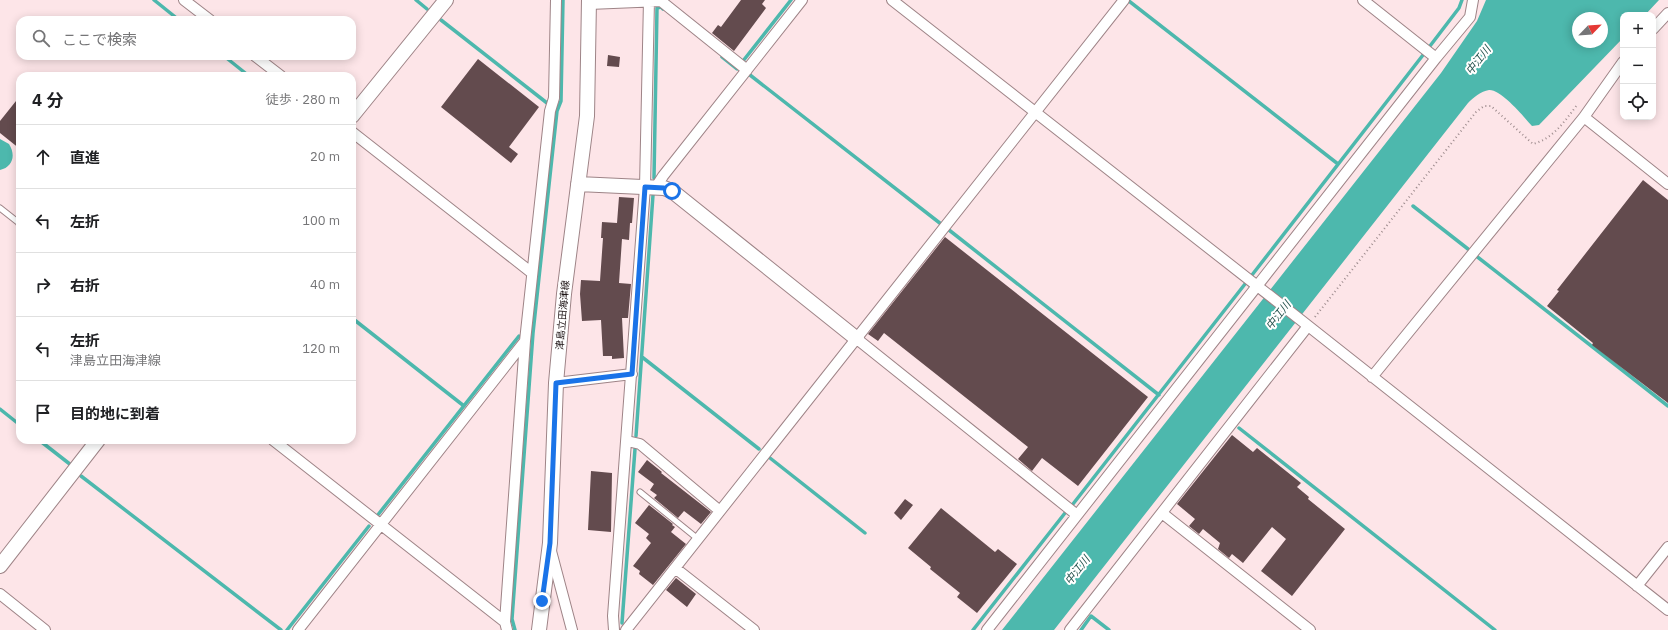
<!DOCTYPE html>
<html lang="ja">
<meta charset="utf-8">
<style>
body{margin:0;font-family:"IBM Plex Sans","Noto Sans JP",sans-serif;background:#f2f2f2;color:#202124}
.controls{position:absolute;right:12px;top:12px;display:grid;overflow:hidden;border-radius:8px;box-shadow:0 2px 10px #0003}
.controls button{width:36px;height:36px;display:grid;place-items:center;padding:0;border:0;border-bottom:1px solid #e0e0e0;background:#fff;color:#202124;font:20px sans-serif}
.compass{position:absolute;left:1572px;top:12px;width:36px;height:36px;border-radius:50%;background:#fff;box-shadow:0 2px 10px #0003;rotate:65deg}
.stop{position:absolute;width:12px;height:12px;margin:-9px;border:3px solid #1a73e8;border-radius:50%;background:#fff}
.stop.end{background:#1a73e8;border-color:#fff;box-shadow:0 1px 4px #0008}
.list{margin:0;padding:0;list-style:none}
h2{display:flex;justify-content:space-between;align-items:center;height:52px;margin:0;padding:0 16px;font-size:17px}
h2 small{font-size:13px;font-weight:400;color:#757577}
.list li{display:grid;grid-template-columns:26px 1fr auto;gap:12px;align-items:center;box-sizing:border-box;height:64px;padding:0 16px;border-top:1px solid #e0e0e0}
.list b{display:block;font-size:15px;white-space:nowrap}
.list p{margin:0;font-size:13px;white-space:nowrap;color:#757577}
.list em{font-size:13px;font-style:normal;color:#757577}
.icon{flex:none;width:22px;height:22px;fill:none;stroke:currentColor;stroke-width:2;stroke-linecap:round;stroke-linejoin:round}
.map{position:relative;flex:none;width:1668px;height:630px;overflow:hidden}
.search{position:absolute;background:#fff;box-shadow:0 2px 10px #0003;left:16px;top:16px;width:340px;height:44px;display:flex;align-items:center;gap:10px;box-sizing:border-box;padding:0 14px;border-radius:12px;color:#757577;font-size:15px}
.panel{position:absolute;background:#fff;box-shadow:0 2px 10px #0003;left:16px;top:72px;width:340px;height:372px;border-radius:12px}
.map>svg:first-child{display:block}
</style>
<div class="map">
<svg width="1668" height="630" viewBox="0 0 1668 630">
<rect width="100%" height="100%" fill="#fde5e8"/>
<path fill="#4db8ad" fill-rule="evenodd" d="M1486,0H1659L1645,15H1623V38L1539,125L1532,126C1524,117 1501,89 1489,90C1481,91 1473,98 1468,103L1054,630H1002L1441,73L1477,21ZM1578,18H1602V42H1578Z
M0,139L9,144C16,155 13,167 0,170Z"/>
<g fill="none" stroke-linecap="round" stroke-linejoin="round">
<path stroke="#4db8ad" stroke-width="3.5" d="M154,0L179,20
M416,0L427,9
M1129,1L1338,164
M441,20L547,103
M1430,46L1459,8L1462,0
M224,56L249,76
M722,57L737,69
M743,61L791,0
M750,75L941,224
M654,178L657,8L661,7L663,9
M1413,206L1468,249
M949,230L1159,395
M1475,255L1668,406
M1252,275L1423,55
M352,318L464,406
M642,357L759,449
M0,409L20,425
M1239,428L1495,630
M636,436L653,195
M39,440L71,465
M770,458L865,533
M81,476L281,630
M1073,504L1245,284
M377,516L519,336
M622,623L635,449
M287,630L369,526
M515,630L512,619L533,333L557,111L561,101L563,0
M973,630L1065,513
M1081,630L1091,616L1109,630"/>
</g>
<path fill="#634b4e" d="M741,0H765L762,4L766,8L734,51L712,33L718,25L721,27Z
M608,55L620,57L619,67L607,66Z
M478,59L539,107L509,147L518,154L511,163L441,107Z
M20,96V149L0,133V121Z
M1643,180L1668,200V403L1592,345L1593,343L1547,306L1559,291L1557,290Z
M619,197L634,198L632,223H630L629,240L622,239L619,283L631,284L628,318H622L624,358L612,359V356H603L601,320L582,321L580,294L581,280L600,281L603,238H601L602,222L617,223Z
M945,237L1148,397L1078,486L1042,458L1032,471L1018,459L1028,447L884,333L878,341L868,334Z
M1232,435L1253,452L1257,448L1301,483L1297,487L1309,497L1308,499L1345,529L1292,596L1261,571L1286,539L1272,527L1243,563L1232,554L1229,558L1218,549L1220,543L1203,529L1199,534L1189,526L1195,519L1177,504Z
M647,460L662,472L661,473L711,512L701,524L684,511L678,518L654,498L657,495L650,490L654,484L638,472Z
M591,471L612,473L611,532L588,530Z
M905,499L913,505L901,520L894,513Z
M649,505L673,524L672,525L675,527L671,532L686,544L653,585L639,574L640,571L633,566L651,543L646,538L649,534L635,523Z
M941,508L995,552L998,549L1017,564L977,613L957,597L960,593L930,569L931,567L908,548Z
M676,578L696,594L687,607L666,590Z"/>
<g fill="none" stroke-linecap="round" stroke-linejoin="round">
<defs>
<path id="lane" d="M0,208L19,223L20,229
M640,492L698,539"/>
<path id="street" d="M184,0L210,20
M892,0L1302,321L1668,610
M1363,0L1436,58
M589,4L661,1L747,70
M1653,29L1668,13
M255,56L281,76
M1584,117L1668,184
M352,132L532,273
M656,187L663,176L802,0
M857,339L1077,515
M1372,377L1584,117L1623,62
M556,383L632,374
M273,440L505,622
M627,441L640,444L720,511
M1162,513L1310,630
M551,551L572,630
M675,568L754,630
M1637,586L1668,547
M0,594L45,630
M298,630L525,341
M507,630L505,622L525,341L550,111L554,98L556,0
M614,630L613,616L645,187L649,0
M626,630L1124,0
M987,630L1436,58L1470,17L1473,0
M1070,630L1308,326"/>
<path id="secondary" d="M352,116L446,0
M578,184L664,188L672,191L857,339
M0,566L98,440
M539,630L550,543L556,383L564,294L587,116L589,0"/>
</defs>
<use href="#lane" stroke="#9e8487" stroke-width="7"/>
<use href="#street" stroke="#9e8487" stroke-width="12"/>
<use href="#secondary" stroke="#9e8487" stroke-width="16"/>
<path stroke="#9e8c8e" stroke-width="2" stroke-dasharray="1 3" stroke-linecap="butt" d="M1315,317L1476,112L1484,106H1491L1533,144C1554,138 1564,122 1577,105"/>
<use href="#lane" stroke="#fff" stroke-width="5"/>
<use href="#street" stroke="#fff" stroke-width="10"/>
<use href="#secondary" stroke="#fff" stroke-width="14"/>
</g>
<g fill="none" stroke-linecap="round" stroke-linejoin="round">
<path stroke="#1a73e8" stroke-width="5" d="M542,601L550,543L556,383L632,374L645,187L664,188L672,191"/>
</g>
<g text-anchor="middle" stroke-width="4" stroke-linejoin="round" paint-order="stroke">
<g font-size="10" fill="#1d1314" stroke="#fff">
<text transform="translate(562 315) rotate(-85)" y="4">津島立田海津線</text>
</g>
<g font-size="11" font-style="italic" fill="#23514c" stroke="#fff">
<text transform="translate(1478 60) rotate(-52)" y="4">中江川</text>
<text transform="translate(1278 315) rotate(-52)" y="4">中江川</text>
<text transform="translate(1077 570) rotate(-52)" y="4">中江川</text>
</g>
</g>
</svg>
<div class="controls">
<button>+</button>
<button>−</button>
<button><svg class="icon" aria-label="locate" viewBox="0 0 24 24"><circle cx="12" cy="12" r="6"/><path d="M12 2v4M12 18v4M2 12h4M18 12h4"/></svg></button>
</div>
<svg class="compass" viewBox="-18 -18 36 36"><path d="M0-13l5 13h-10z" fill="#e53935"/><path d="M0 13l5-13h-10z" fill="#757577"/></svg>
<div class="stop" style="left:672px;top:191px"></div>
<div class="stop end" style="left:542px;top:601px"></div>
<div class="search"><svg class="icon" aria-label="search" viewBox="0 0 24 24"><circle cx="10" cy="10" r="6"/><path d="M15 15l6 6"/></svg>ここで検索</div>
<section class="panel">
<h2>4 分<small>徒歩 · 280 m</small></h2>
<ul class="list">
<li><svg class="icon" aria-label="ahead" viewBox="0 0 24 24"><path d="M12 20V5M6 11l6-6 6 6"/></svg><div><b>直進</b></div><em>20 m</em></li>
<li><svg class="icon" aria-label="left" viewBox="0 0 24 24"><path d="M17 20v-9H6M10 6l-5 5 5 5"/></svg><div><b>左折</b></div><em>100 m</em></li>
<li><svg class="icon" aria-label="right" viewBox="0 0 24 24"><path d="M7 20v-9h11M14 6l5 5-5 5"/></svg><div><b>右折</b></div><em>40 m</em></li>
<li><svg class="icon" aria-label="left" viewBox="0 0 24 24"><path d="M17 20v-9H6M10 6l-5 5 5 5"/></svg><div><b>左折</b><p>津島立田海津線</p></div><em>120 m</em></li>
<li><svg class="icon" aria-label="arrive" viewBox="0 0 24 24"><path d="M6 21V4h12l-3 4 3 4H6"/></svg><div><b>目的地に到着</b></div></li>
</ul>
</section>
</div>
